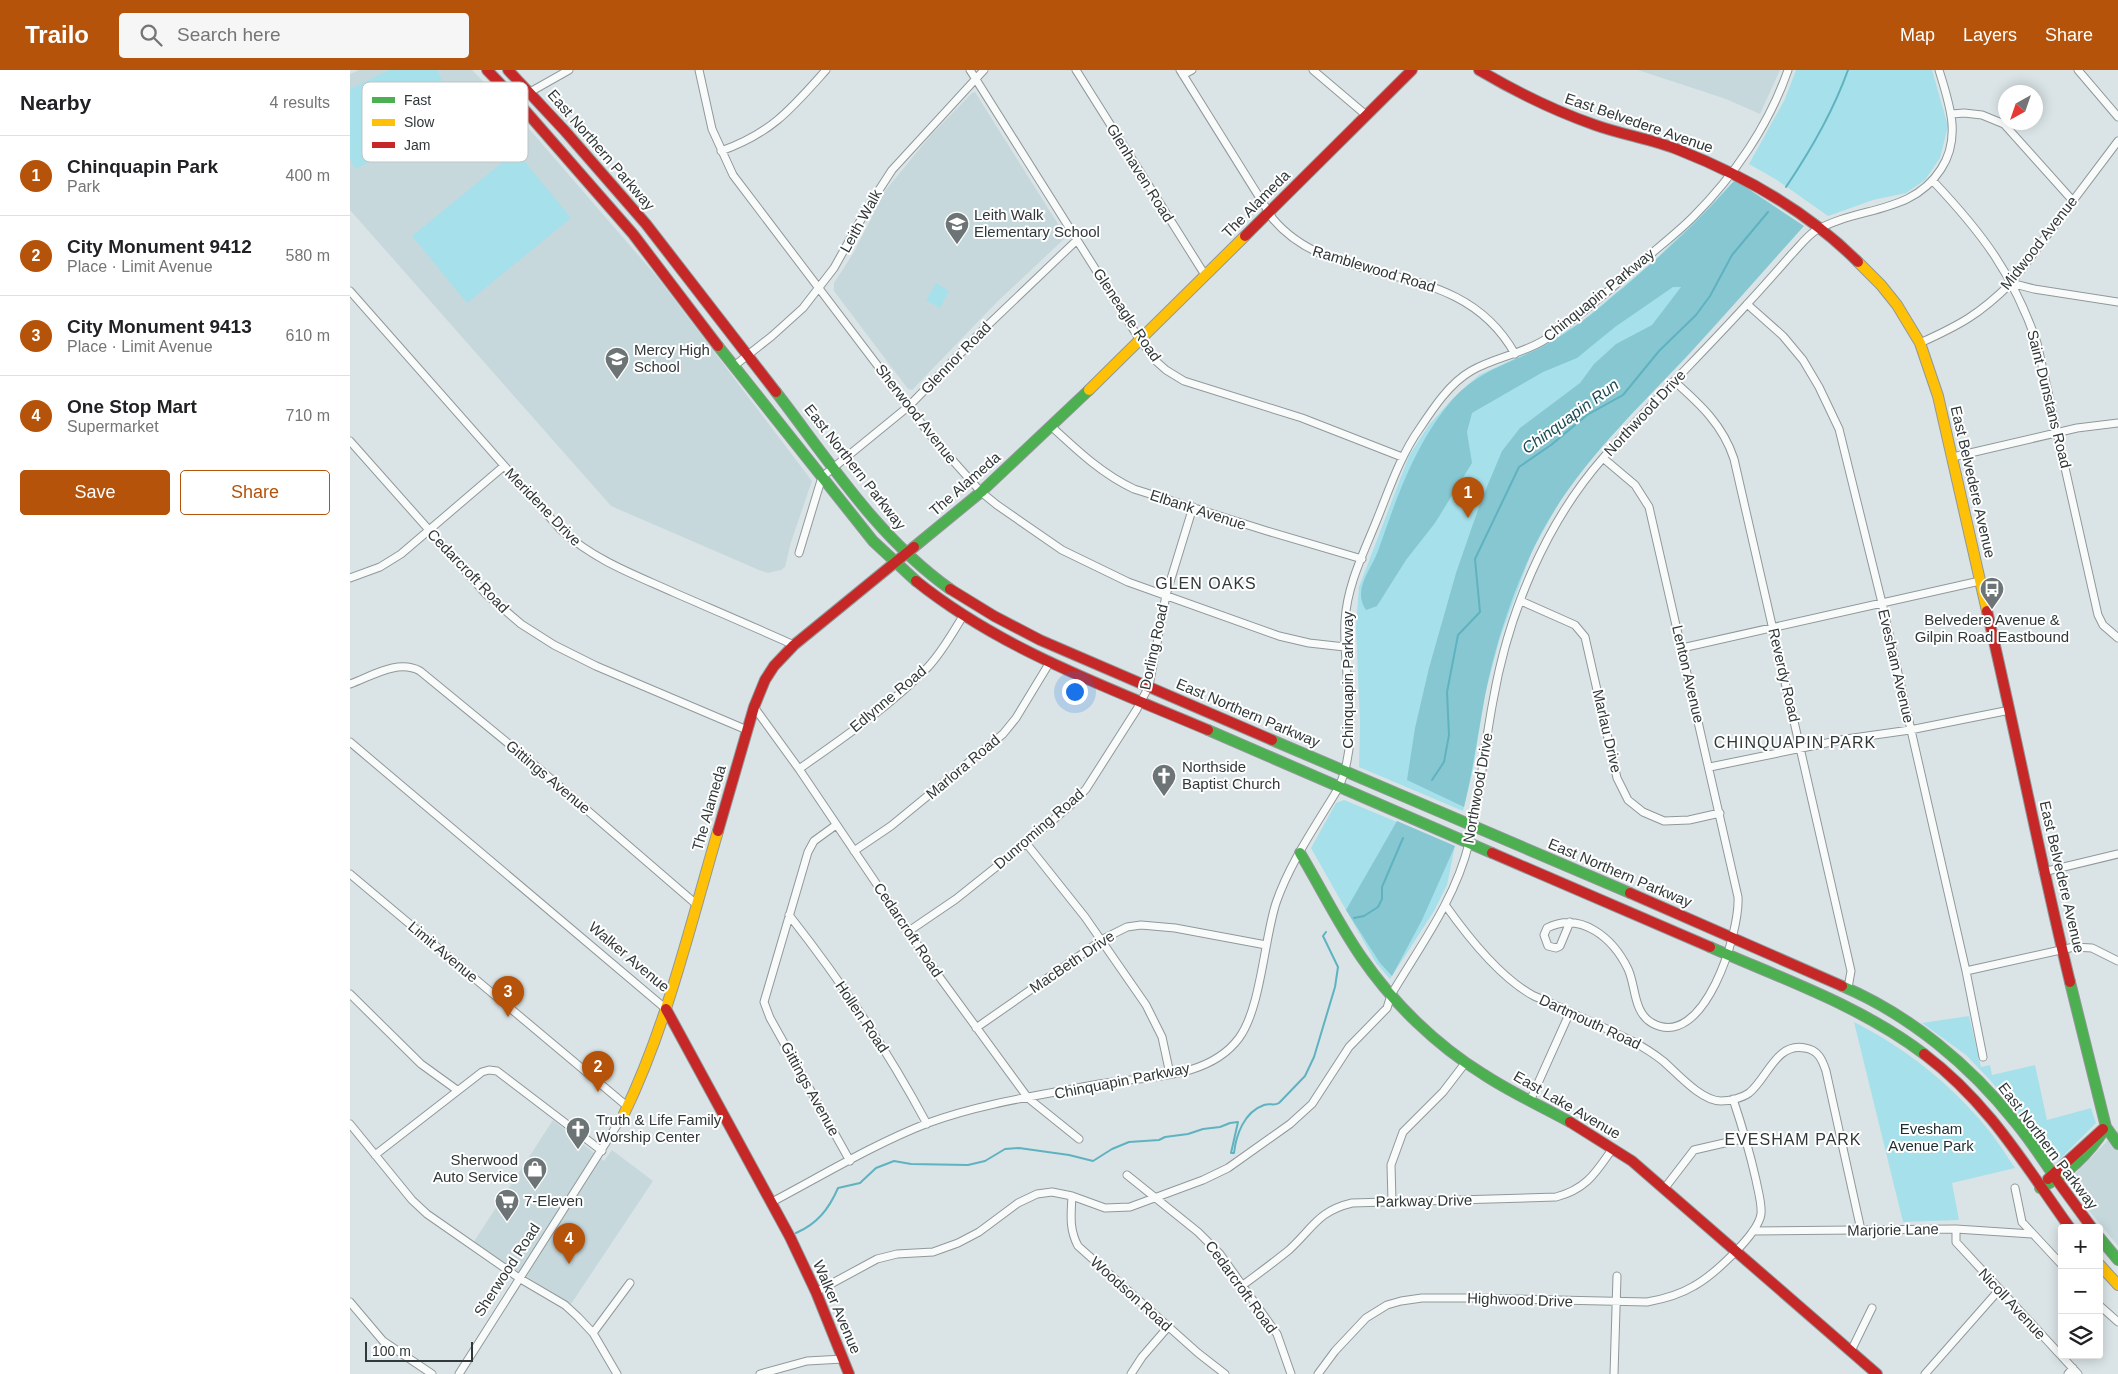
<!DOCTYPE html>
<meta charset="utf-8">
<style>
body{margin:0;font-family:Arial,sans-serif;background:#f6f6f6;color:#202124}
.controls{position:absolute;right:15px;bottom:15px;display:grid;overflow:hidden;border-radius:5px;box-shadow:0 2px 12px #0003}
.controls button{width:45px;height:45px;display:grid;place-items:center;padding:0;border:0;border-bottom:1px solid #e0e0e0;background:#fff;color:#202124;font:25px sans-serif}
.compass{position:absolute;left:1648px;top:15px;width:45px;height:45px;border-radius:50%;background:#fff;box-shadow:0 2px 12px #0003;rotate:220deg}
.scale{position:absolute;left:15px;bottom:12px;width:108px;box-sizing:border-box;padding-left:5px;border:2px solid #313839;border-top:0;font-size:14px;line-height:18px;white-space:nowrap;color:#313839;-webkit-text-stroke:4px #fff;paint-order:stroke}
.you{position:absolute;left:724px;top:621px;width:18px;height:18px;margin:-12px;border:4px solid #fff;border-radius:50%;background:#1a73e8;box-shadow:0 0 0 8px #1a73e833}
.badge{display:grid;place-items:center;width:32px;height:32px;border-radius:50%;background:#b45309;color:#fff;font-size:16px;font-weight:700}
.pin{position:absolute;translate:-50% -41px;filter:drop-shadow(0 1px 2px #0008)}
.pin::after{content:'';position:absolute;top:26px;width:18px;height:15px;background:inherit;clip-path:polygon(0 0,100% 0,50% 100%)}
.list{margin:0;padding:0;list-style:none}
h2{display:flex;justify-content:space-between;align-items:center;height:65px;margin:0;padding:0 20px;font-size:21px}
h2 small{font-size:16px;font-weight:400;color:#757577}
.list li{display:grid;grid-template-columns:32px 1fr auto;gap:15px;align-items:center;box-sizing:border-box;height:80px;padding:0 20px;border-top:1px solid #e0e0e0}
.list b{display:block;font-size:19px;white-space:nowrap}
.list p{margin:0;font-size:16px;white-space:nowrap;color:#757577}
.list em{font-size:16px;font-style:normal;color:#757577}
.actions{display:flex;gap:10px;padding:15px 20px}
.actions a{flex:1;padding:11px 0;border:1px solid #b45309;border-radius:5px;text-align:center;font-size:18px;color:#b45309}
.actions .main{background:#b45309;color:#fff}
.icon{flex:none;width:28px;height:28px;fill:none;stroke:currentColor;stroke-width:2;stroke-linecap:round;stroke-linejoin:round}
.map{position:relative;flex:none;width:1768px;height:1304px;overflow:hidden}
header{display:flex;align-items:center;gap:30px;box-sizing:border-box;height:70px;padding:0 25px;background:#b45309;color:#fff}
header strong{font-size:24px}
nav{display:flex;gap:28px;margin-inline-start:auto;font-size:18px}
.search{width:350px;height:45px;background:#f6f6f6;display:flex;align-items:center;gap:12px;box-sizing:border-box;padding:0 18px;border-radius:5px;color:#757577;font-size:19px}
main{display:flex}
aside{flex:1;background:#fff}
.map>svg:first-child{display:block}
</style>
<header>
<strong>Trailo</strong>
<div class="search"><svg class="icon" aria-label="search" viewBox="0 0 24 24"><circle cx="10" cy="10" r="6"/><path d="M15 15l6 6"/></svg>Search here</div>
<nav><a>Map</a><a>Layers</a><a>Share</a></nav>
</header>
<main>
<aside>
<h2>Nearby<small>4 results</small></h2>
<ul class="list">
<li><span class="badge">1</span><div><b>Chinquapin Park</b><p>Park</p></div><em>400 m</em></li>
<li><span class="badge">2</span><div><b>City Monument 9412</b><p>Place · Limit Avenue</p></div><em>580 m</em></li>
<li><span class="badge">3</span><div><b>City Monument 9413</b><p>Place · Limit Avenue</p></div><em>610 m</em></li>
<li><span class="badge">4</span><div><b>One Stop Mart</b><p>Supermarket</p></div><em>710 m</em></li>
</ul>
<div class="actions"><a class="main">Save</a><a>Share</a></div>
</aside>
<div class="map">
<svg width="1768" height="1304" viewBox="0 0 1768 1304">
<rect width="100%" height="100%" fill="#dae4e6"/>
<path fill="#c6d8dc" d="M9,0H122L167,45L308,208L462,411L441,472L435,497L431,500L418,503L409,500L261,436L0,140V4Z
M1288,0H1430L1410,44L1376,29Z
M625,22L713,162L714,169L647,232L562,320L558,319L484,221V213L504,182L535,121L581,65L622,23Z
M203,1050L254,1091L262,1080L303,1111L221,1234L123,1173Z
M1768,1060V1176L1741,1143L1720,1114L1722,1107Z"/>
<path fill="#a6e0ea" d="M39,0H87L110,48L5,99L0,89V19Z
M1446,0H1582L1598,56L1590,88L1575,110L1556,123L1523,130L1478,146L1427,110L1399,94L1435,29Z
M166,81L221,148L117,233L62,166Z
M1385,110L1317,307L1264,361L1215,422L1182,481L1150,568L1135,624L1123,700L1113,741L1009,697L1010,654L1006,557L1009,517L1059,386L1079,355L1103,328L1129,305L1179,282L1231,252L1307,188Z
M586,213L599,221L590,238L576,230Z
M994,730L1105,776L1097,815L1084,841L1040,909L1026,893L961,778L986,733Z
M1619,946L1631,997L1640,995L1642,1005L1685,995L1697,1050L1741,1038L1746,1053L1710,1089H1702L1678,1055L1640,1010L1616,985L1572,953Z
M1504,952C1555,978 1600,1013 1636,1057C1647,1070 1656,1085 1665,1098L1602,1113L1609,1150L1553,1152Z"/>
<path fill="#87c7d2" d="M1385,110L1454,156C1416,198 1379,241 1340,283C1281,346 1216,405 1180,486C1160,530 1144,579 1135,626C1128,663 1123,700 1114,737L1057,710L1065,658L1079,598L1106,503L1131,431L1152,381L1170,358L1230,313L1244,294L1266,274L1302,255L1331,217H1323L1265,257L1227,288L1193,302L1122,343L1117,362L1122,393L1085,453L1056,490L1027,536L1016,540C1002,520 1021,500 1028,481C1047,427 1065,373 1103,329C1127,302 1159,293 1190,278C1206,270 1221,259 1235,249C1248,240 1260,228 1273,218C1313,184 1351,149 1385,110Z
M1047,751L1105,776L1072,850L1042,906L1030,893L996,840Z"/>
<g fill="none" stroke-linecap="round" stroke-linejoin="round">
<path stroke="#5fb2bf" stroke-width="2" d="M1436,117C1461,80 1483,42 1498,0
M1082,710L1094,692L1099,665L1097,622L1108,565L1130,542L1125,489L1169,397L1201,375L1237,345L1273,325L1309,281L1346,245L1360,226L1382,185L1418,142
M1004,848L1014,846L1028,837L1032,829V817L1053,768
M446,1163C467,1154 479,1139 488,1118L510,1113L526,1098L544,1091L561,1094L618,1095L635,1091L655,1079L669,1078L719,1085L743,1091L762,1079L779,1072L809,1070L815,1067L838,1064L853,1059L870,1057L880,1053L888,1052L881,1083H884C886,1065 894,1042 914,1035C920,1033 924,1036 929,1033L955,1006L964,987L985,917L988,897L973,866L976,862"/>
<defs>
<path id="street" d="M349,0L362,59L383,105L581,366L631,422L647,435L712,480L778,512L929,566L959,573L995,577
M620,0L790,270L807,292L816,300L834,311L952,348L1052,387
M726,0L855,205
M830,0L923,149C986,224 1108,182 1165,284
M963,0L1016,45
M1728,0L1768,47
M833,5L842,0
M180,22L219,0
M1602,44L1614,43L1632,45L1654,54L1723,131
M371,81C422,63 442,38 476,0
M1583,111C1633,164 1663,204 1687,273L1748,545L1753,555L1768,568
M1661,213L1684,219L1768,232
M0,221L211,460C246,491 283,504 325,523C364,540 404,557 444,575
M1397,234L1433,266L1453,290L1469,317L1489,359L1532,533L1616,901L1633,987
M1570,273C1610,255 1630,244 1661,213L1768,71
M384,296L422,266L453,238L484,198L518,137L542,100L634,0
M1324,311C1350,334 1373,355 1384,389L1501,901L1498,918
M702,357C728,381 752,404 784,419L917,461L1012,489
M0,371L135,523L171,554L204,575L246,596L397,660
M1603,387L1727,358L1768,353
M449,483L472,407L559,336L638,255L727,170
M0,508L30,497L51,484L154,396
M1171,531L1225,555L1235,567L1267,708L1278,730L1293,742L1314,751L1339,750L1370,743
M1332,578L1630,511
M0,614C22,606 48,589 70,601L187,697L346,834
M404,637L449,699L588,905L678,1028L729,1069
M0,672L316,939
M1360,697L1496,669L1560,660L1660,640
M449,699C493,668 540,636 578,597C592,582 602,564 613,546
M486,755L464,771L458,782L414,932L420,948L500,1091
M676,773L735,847L796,935L812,967L820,1004
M504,781L541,756L653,664L666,648L700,592
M1693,802L1768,784
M0,804L278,1037
M1096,836C1118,867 1150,908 1184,926C1205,935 1226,945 1246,954C1270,965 1293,975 1313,991C1327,1003 1351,1031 1371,1031C1380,1031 1392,1028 1399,1023C1417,1009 1426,972 1455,978C1468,980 1472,989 1476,1001L1511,1160
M439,845C490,910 538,981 577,1054
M1220,852L1210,876L1206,878L1198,876L1194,865L1197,858C1231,841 1263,868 1278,899C1286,916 1283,942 1302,953C1354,982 1390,862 1388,827L1299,437L1285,415L1253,388
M559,861L606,829L676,773L723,733L736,719L787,639L799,616L816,525L843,437
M1616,901L1724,877L1742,878L1768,891
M0,924L71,994L107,1020
M626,958L755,868L777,857L791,855L825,858L916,875
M1180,1031L1220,942
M0,1054L62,1130L77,1144L169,1208L215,1235L228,1247L243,1263L267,1304
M25,1085L132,1002L139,1000L147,1001L252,1081
M777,1105L848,1162L870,1184L927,1264L941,1304
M1665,1118L1672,1152L1712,1195
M1314,1119L1344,1080L1396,1068
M722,1126C721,1145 719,1159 728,1176L848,1283L875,1304
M1042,1131L1041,1095L1053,1062L1093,1022L1116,992
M422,1132C473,1105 524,1074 578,1053C632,1033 692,1025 749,1014C795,1006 858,1010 889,968C911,938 914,870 926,833C940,792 967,754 989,717C1012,665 992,606 995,551C997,516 1013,484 1026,452C1039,420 1050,386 1070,358C1084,337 1100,313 1121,301C1145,287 1173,284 1196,269C1229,247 1259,221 1288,195C1306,179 1326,164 1343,147C1384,106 1419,55 1438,0
M1606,1159V1172L1728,1304
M1403,1161L1606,1159L1682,1164
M893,1215C908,1204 924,1192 939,1180C963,1158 968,1141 1002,1133L1206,1127C1237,1119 1246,1102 1263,1078
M466,1222L527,1189L547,1184L583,1182L608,1173L629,1162L668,1133L687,1124L702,1122L722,1126L755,1138L780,1137L853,1110L878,1098L940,1054L962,1034L999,977L1037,938L1041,925C1070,876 1105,830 1119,773C1130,726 1134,678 1143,631C1158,544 1195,454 1253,388C1300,334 1351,285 1399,232C1413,217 1427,201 1441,185C1449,177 1456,167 1465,161C1507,136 1562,145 1591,99C1612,67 1599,33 1589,0
M0,1232L33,1271L82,1304
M1749,1235L1768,1252
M243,1263L280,1213
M1501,1281L1522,1238
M109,1304L274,1044
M410,1304L457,1291L493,1289
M781,1304L792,1287L818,1257
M968,1304L985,1281L1016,1248L1037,1235L1051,1231L1072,1228H1124L1297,1232C1314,1229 1329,1225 1344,1216C1362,1206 1408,1165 1411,1144C1412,1133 1408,1121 1406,1110C1400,1083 1392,1056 1383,1029
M1264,1304L1267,1206
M1575,1304L1649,1220
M1718,1304L1723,1298"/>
<path id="fast" d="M368,276L523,471L566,511
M426,322C479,391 528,468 600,519
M564,477L631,422L739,320
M858,660L1142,783
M922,670L1280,823
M950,783C971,818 989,855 1012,888C1043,933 1086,975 1133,1004C1160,1022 1191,1036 1220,1052
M1360,877C1433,909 1511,936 1574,984
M1720,912L1756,1057L1768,1074
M1492,916C1560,945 1620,995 1666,1053C1680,1070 1692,1088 1704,1106
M1690,1118C1719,1104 1739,1084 1756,1057
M1749,1167L1768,1190"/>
<path id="slow" d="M1508,192L1531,215L1547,235L1570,273L1588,326L1637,541
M739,320L895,166
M274,1044C317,955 340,856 368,761
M1749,1194L1768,1215"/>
<path id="jam" d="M137,0L166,30L283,164L368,276
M158,0L215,61L296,154L426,322
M1129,0C1168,23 1202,40 1245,55C1273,65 1302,69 1329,80C1395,106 1458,142 1508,192
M895,166L1062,0
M566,511C652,580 757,617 858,660
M600,519L644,546L690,570L922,670
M1637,541C1666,664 1690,789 1720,912
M368,761L404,637L415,610L424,596L444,575L564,477
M1142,783L1360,877
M1280,823L1492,916
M316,939L440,1167L466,1222L499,1304
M1574,984C1639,1033 1674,1094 1720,1158
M1220,1052L1282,1091L1527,1304
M1704,1106L1742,1158
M1698,1109L1753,1059"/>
</defs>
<use href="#street" stroke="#919899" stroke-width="9"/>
<use href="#fast" stroke="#919899" stroke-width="12"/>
<use href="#slow" stroke="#919899" stroke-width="12"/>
<use href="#jam" stroke="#919899" stroke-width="12"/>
<use href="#street" stroke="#f9fbfb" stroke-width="7"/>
<use href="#fast" stroke="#4caf50" stroke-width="10"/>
<use href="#slow" stroke="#ffc107" stroke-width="10"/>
<use href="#jam" stroke="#c62828" stroke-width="10"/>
</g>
<defs>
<symbol id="school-pin" viewBox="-11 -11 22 30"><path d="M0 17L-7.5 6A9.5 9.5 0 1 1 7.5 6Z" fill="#6c7476" stroke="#fff"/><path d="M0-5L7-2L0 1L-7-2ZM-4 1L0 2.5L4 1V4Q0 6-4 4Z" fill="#fff"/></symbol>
<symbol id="bus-pin" viewBox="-11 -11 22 30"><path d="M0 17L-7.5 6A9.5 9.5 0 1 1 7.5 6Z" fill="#6c7476" stroke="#fff"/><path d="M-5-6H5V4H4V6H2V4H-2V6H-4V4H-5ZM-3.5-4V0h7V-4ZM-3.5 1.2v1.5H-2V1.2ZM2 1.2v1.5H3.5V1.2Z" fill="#fff"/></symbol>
<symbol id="church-pin" viewBox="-11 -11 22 30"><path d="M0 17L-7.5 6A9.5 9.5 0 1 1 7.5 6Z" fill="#6c7476" stroke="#fff"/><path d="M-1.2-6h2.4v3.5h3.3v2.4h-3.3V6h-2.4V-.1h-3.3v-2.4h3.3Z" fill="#fff"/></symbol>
<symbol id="shop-pin" viewBox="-11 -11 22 30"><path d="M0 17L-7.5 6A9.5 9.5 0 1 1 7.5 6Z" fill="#6c7476" stroke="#fff"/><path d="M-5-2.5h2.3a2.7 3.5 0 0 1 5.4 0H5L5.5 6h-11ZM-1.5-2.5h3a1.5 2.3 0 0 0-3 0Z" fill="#fff"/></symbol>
<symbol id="supermarket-pin" viewBox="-11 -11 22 30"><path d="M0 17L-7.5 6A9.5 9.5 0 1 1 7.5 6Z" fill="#6c7476" stroke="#fff"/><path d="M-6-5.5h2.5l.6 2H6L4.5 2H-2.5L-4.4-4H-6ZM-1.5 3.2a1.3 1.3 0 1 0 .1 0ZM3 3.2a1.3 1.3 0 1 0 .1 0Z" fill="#fff"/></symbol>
</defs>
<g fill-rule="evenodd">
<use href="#school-pin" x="593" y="140" width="28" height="38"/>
<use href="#school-pin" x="253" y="275" width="28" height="38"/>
<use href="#bus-pin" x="1628" y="505" width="28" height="38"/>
<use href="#church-pin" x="800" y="692" width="28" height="38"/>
<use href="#church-pin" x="214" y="1045" width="28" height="38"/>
<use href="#shop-pin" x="171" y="1085" width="28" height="38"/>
<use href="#supermarket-pin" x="143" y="1117" width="28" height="38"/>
</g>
<g text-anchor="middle" stroke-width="4" stroke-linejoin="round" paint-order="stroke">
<g font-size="15" fill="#313839" stroke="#fff">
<text transform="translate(1289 53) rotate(19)" y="5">East Belvedere Avenue</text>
<text transform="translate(251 80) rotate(49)" y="5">East Northern Parkway</text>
<text transform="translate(790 103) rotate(58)" y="5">Glenhaven Road</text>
<text transform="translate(906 134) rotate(-45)" y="5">The Alameda</text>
<text transform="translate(511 151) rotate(-61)" y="5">Leith Walk</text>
<text transform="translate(1689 173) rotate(-52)" y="5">Midwood Avenue</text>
<text transform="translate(1024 199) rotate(17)" y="5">Ramblewood Road</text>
<text transform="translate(1249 225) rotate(-39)" y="5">Chinquapin Parkway</text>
<text transform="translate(777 245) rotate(56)" y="5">Gleneagle Road</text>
<text transform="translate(606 288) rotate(-46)" y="5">Glennor Road</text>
<text transform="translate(1699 329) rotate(76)" y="5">Saint Dunstans Road</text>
<text transform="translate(1295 343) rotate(-47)" y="5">Northwood Drive</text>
<text transform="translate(566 344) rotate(52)" y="5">Sherwood Avenue</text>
<text transform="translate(505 397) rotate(52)" y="5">East Northern Parkway</text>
<text transform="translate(1623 412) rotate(77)" y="5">East Belvedere Avenue</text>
<text transform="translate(615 414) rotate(-41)" y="5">The Alameda</text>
<text transform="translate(193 437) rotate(46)" y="5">Meridene Drive</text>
<text transform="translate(848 440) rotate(18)" y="5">Elbank Avenue</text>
<text transform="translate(118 501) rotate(46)" y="5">Cedarcroft Road</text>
<text transform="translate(804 577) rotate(-78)" y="5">Dorling Road</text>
<text transform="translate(1546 596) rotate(77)" y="5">Evesham Avenue</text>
<text transform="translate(1338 604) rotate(77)" y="5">Lenton Avenue</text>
<text transform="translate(1434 605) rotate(77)" y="5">Reverdy Road</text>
<text transform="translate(998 610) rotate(-90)" y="5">Chinquapin Parkway</text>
<text transform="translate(538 629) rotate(-40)" y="5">Edlynne Road</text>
<text transform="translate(898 643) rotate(23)" y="5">East Northern Parkway</text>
<text transform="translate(1257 661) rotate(77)" y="5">Marlau Drive</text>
<text transform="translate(613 697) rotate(-40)" y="5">Marlora Road</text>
<text transform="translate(198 707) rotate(40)" y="5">Gittings Avenue</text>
<text transform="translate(1128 718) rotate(-80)" y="5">Northwood Drive</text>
<text transform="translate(359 738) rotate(-74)" y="5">The Alameda</text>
<text transform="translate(689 759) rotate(-41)" y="5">Dunroming Road</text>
<text transform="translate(1270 803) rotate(23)" y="5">East Northern Parkway</text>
<text transform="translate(1712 807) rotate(77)" y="5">East Belvedere Avenue</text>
<text transform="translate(558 860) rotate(56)" y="5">Cedarcroft Road</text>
<text transform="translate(93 882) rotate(40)" y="5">Limit Avenue</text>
<text transform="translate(279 887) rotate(40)" y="5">Walker Avenue</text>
<text transform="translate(722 892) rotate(-34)" y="5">MacBeth Drive</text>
<text transform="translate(512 947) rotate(56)" y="5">Hollen Road</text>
<text transform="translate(1240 952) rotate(25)" y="5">Dartmouth Road</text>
<text transform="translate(772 1011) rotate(-11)" y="5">Chinquapin Parkway</text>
<text transform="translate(460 1019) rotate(61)" y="5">Gittings Avenue</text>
<text transform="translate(1217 1035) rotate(30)" y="5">East Lake Avenue</text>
<text transform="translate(1698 1076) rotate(53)" y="5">East Northern Parkway</text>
<text transform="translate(1074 1131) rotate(-1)" y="5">Parkway Drive</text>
<text transform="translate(1543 1160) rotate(-1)" y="5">Marjorie Lane</text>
<text transform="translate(157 1200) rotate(-57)" y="5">Sherwood Road</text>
<text transform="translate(891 1217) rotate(54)" y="5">Cedarcroft Road</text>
<text transform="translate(781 1224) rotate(42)" y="5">Woodson Road</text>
<text transform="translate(1170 1230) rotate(2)" y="5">Highwood Drive</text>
<text transform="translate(1662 1234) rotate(47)" y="5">Nicoll Avenue</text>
<text transform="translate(487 1237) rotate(67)" y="5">Walker Avenue</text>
</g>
<g font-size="15" fill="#313839" stroke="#fff" text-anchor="start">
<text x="624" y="150">Leith Walk<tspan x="624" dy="17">Elementary School</tspan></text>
<text x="284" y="285">Mercy High<tspan x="284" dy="17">School</tspan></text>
<text x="1642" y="555" text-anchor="middle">Belvedere Avenue &amp;<tspan x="1642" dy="17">Gilpin Road Eastbound</tspan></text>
<text x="832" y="702">Northside<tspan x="832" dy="17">Baptist Church</tspan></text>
<text x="246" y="1055">Truth &amp; Life Family<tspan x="246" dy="17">Worship Center</tspan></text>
<text x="168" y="1095" text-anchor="end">Sherwood<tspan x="168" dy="17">Auto Service</tspan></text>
<text x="174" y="1136">7-Eleven</text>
</g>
<g font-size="15" fill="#1a2e31" stroke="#fff">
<text x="1581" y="1064">Evesham<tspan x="1581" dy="17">Avenue Park</tspan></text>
</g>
<g font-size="16" font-style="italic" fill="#1b4b53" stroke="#fff">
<text transform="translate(1220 346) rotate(-36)" y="6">Chinquapin Run</text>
</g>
<g font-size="16" letter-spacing="1" fill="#313839" stroke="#fff">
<text x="856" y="519">GLEN OAKS</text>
<text x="1445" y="678">CHINQUAPIN PARK</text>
<text x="1443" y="1075">EVESHAM PARK</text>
</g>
</g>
<rect x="12" y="12" width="166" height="80" rx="8" fill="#fff" stroke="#c1c3c4" stroke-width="1"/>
<rect x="22" y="27" width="23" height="6" fill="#4caf50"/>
<rect x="22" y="49" width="23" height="7" fill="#ffc107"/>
<rect x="22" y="72" width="23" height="6" fill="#c62828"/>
<g font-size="14" fill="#313839">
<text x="54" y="35">Fast</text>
<text x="54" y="57">Slow</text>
<text x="54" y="80">Jam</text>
</g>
</svg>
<div class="controls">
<button>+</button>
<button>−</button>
<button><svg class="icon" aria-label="layers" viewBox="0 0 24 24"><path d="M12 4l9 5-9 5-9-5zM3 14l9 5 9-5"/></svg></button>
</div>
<svg class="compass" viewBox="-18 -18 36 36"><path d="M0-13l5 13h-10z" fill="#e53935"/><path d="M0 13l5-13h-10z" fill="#757577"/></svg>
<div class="scale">100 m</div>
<div class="you"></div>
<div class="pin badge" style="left:1118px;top:448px">1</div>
<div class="pin badge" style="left:248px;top:1022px">2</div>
<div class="pin badge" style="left:158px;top:947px">3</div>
<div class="pin badge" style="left:219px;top:1194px">4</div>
</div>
</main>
